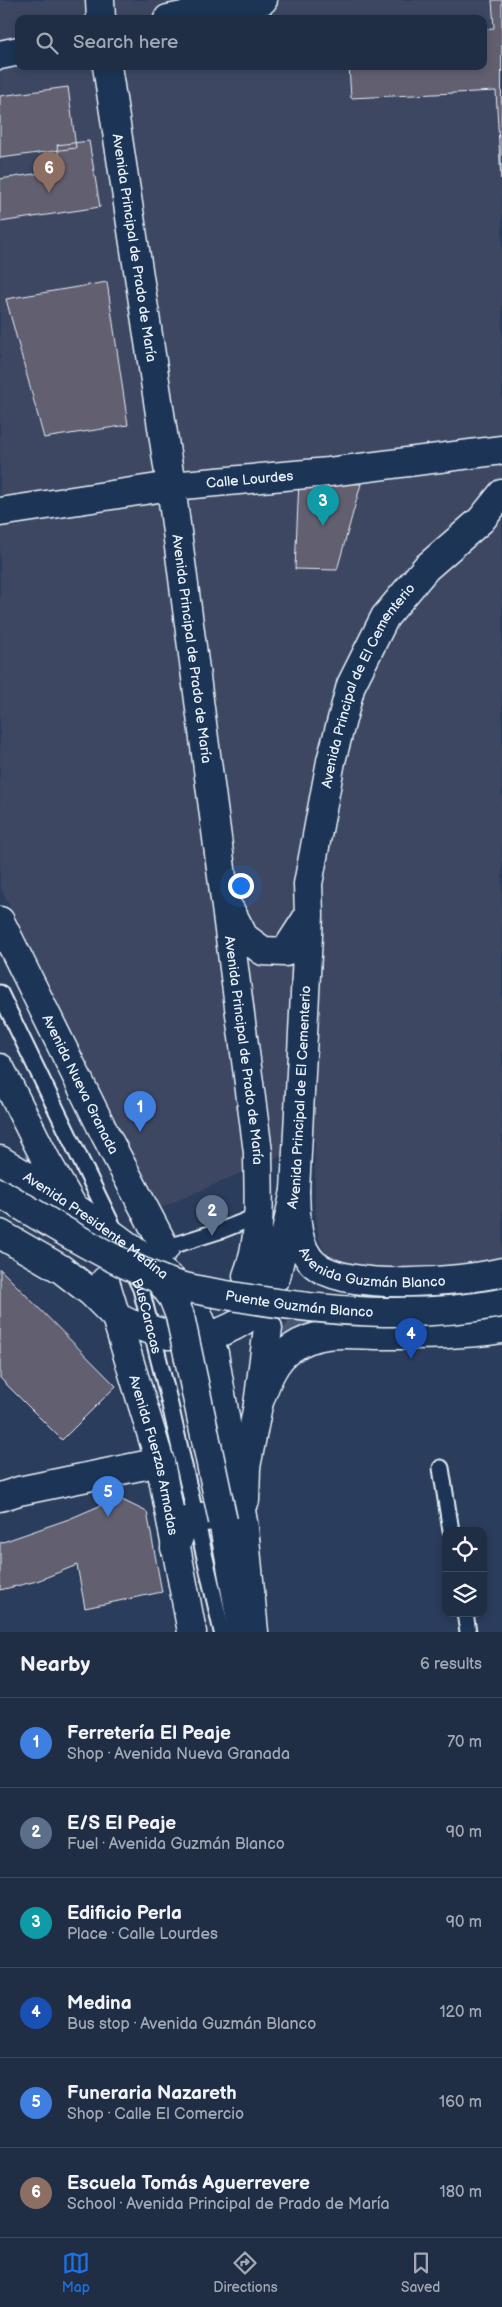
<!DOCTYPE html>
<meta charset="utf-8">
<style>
body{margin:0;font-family:"Balsamiq Sans",sans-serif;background:#2d3a50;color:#f1f3f6}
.controls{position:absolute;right:15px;bottom:15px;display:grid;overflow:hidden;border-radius:10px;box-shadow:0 2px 8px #0003}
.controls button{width:45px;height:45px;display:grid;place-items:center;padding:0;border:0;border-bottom:1px solid #3d4a5e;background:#202e45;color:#f1f3f6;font:25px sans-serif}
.you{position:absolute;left:240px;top:885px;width:18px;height:18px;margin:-12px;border:4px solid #fff;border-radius:50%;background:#1a73e8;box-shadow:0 0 0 8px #1a73e833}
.badge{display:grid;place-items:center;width:32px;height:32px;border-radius:50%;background:#1a73e8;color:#fff;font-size:16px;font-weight:700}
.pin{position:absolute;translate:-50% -41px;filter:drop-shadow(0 1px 2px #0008)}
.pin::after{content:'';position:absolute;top:26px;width:18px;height:15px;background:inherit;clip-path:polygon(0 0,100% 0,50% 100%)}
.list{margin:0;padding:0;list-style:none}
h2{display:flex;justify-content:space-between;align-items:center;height:65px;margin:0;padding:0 20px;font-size:21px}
h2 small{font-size:16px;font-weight:400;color:#a2a8b3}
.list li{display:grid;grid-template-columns:32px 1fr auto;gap:15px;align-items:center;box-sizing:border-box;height:90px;padding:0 20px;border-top:1px solid #3d4a5e}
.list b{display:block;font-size:19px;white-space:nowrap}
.list p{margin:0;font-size:16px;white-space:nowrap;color:#a2a8b3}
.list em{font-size:16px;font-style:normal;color:#a2a8b3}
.icon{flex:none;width:28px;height:28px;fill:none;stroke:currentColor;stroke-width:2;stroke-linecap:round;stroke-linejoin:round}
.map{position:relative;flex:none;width:502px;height:1632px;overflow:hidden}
.search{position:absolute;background:#202e45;box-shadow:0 2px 8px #0003;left:15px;right:15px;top:15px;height:55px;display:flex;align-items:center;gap:12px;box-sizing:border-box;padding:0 18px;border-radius:10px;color:#a2a8b3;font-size:19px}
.sheet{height:605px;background:#202e45}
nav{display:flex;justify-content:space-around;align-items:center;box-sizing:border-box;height:70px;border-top:1px solid #3d4a5e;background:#202e45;font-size:14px;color:#a2a8b3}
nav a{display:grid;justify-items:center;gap:2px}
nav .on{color:#1a73e8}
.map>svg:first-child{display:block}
</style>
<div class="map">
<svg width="502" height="1632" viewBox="0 0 502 1632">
<rect width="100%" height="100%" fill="#2b3d5c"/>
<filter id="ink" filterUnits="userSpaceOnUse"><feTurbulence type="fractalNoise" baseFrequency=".02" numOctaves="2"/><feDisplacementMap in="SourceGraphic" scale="10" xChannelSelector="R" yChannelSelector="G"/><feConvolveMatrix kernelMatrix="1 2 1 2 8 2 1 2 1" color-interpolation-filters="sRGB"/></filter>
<g filter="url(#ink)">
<path fill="#3c4762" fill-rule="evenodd" d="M0,0H502V1272L344,1269L326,1254L319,1239L315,1206V1141L153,1211L0,886ZM19,19H483V66H19Z"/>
<path fill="#625e70" stroke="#e8f1f8" d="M492,0H502L501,179L496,91L351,98L349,66H483V29L494,28Z
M68,87L76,148L0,158V96Z
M89,141L100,207L0,222V179L61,170L57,145Z
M107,282L128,425L44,438L6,299Z
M299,481L361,484L337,570L295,569Z
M0,1269L116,1386L62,1440L0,1378Z
M118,1498L147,1512L162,1592L85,1608L77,1565L37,1581L0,1590V1543L69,1519Z"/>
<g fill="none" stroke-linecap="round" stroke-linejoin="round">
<path stroke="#475873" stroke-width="28" stroke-dasharray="28 14" stroke-linecap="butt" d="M266,1286C284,1322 289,1325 328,1333"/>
<defs>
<g id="service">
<path d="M0,993L115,1231"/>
<path d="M165,1248L222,1230L258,1216"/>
<path id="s1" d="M131,1268L141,1289L168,1396L222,1632"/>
<path d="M441,1468L451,1531"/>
<path d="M465,1613L468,1632"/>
</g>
<g id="minor">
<path d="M100,0L101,19"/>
<path d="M168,19L263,0"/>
<path d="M0,55L19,51"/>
<path id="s2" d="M107,66L171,486L258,1152C258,1194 263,1236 247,1276"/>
<path id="s3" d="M0,512L171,486L329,472L502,450"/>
<path d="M230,910L244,937L263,951L285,952L307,918"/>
<path id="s4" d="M276,1277L295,1191L309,915L308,884L331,761L351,685L385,617L426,568L481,520L502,494"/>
<path d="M208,1336C235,1329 252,1316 272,1298"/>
<path d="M0,1497L19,1491L160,1462"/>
<path d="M245,1500L246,1467L258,1405L268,1328"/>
</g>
<g id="tertiary">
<path id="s5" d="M0,1160C61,1196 118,1237 173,1281"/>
<path id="s6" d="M295,1191C296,1215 295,1246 314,1264C346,1292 462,1282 502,1272"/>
<path d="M258,1232L261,1270L265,1283"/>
<path d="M0,1234L61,1269L92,1293L116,1317L131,1324L169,1335L208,1336"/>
<path d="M258,1405C265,1385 273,1360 292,1348C321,1328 352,1335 384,1335C423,1335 464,1335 502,1329"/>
<path d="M223,1521L243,1632"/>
<path d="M175,1548L181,1531L190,1520C208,1514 224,1515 240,1525"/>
</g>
<g id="secondary">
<path id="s7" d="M0,921L105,1134L165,1248"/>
<path d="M0,1068L46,1160L73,1207L89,1243"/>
<path id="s8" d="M105,1281L160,1462L192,1632"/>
<path d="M189,1293L214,1353L244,1528L254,1632"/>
</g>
</defs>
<use href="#service" stroke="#e8f1f8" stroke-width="19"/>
<use href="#minor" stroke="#e8f1f8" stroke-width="31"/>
<use href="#tertiary" stroke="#e8f1f8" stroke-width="31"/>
<use href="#secondary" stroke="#e8f1f8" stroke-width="31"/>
<use href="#service" stroke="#1d3557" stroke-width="15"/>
<use href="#minor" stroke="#1d3557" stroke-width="28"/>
<use href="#tertiary" stroke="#1d3557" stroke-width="28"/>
<use href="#secondary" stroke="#1d3557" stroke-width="28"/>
<defs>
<g id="tertiary-bridge">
<path id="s9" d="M0,1193C51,1223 102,1256 157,1278C182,1289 211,1292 238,1297C325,1312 415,1319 502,1303"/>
<path d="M159,1279L173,1298L180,1316L223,1521"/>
</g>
</defs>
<use href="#tertiary-bridge" stroke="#e8f1f8" stroke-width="31" stroke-linecap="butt"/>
<use href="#tertiary-bridge" stroke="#1d3557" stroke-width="28"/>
</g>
</g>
<g text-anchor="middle" stroke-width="4.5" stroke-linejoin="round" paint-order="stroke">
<g font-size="14" fill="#e8f1f8" stroke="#1d3557">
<text dy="5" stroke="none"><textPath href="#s2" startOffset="184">Avenida Principal de Prado de María</textPath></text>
<text dy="5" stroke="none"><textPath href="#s3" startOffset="252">Calle Lourdes</textPath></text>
<text dy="5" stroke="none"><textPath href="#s2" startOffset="589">Avenida Principal de Prado de María</textPath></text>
<text dy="5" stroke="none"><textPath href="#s4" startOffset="605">Avenida Principal de El Cementerio</textPath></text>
<text dy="5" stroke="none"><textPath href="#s2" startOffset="994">Avenida Principal de Prado de María</textPath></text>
<text dy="5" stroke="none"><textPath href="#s7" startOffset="182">Avenida Nueva Granada</textPath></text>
<text dy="5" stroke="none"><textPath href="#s4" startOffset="182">Avenida Principal de El Cementerio</textPath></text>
<text dy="5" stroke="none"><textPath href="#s5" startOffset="116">Avenida Presidente Medina</textPath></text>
<text dy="5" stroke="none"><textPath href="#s6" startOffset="135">Avenida Guzmán Blanco</textPath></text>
<text dy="5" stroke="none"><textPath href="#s9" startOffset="324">Puente Guzmán Blanco</textPath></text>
<text dy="5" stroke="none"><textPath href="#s1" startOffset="51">BusCaracas</textPath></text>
<text dy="5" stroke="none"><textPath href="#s8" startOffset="181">Avenida Fuerzas Armadas</textPath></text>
</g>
</g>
</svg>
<div class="controls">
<button><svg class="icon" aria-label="locate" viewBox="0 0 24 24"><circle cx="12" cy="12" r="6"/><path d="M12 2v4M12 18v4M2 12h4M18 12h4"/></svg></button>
<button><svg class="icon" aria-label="layers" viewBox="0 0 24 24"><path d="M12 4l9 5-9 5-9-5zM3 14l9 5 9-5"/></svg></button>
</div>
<div class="you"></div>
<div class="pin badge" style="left:140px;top:1132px;background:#3f7fe0">1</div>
<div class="pin badge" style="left:212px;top:1236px;background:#5c6f8a">2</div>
<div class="pin badge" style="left:323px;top:526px;background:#0f9aa8">3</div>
<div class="pin badge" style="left:411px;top:1359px;background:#1a4fb4">4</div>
<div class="pin badge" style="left:108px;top:1517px;background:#3f7fe0">5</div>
<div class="pin badge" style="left:49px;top:193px;background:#8d6e63">6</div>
<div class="search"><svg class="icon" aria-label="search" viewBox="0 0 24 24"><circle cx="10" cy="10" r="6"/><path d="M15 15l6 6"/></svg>Search here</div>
</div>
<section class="sheet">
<h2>Nearby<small>6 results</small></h2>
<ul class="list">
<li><span class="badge" style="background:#3f7fe0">1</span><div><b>Ferretería El Peaje</b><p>Shop · Avenida Nueva Granada</p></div><em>70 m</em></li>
<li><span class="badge" style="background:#5c6f8a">2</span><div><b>E/S El Peaje</b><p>Fuel · Avenida Guzmán Blanco</p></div><em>90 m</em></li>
<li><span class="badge" style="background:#0f9aa8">3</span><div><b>Edificio Perla</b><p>Place · Calle Lourdes</p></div><em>90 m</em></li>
<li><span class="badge" style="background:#1a4fb4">4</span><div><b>Medina</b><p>Bus stop · Avenida Guzmán Blanco</p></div><em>120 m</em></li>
<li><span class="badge" style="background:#3f7fe0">5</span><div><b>Funeraria Nazareth</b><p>Shop · Calle El Comercio</p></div><em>160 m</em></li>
<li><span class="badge" style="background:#8d6e63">6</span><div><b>Escuela Tomás Aguerrevere</b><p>School · Avenida Principal de Prado de María</p></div><em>180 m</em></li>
</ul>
</section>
<nav>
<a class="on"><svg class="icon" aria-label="map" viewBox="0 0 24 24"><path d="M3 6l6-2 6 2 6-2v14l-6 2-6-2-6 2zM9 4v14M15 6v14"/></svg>Map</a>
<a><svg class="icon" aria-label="directions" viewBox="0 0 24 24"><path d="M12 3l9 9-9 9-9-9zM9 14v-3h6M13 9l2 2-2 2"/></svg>Directions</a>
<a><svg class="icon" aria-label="saved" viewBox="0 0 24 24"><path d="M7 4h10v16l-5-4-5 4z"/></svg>Saved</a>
</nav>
